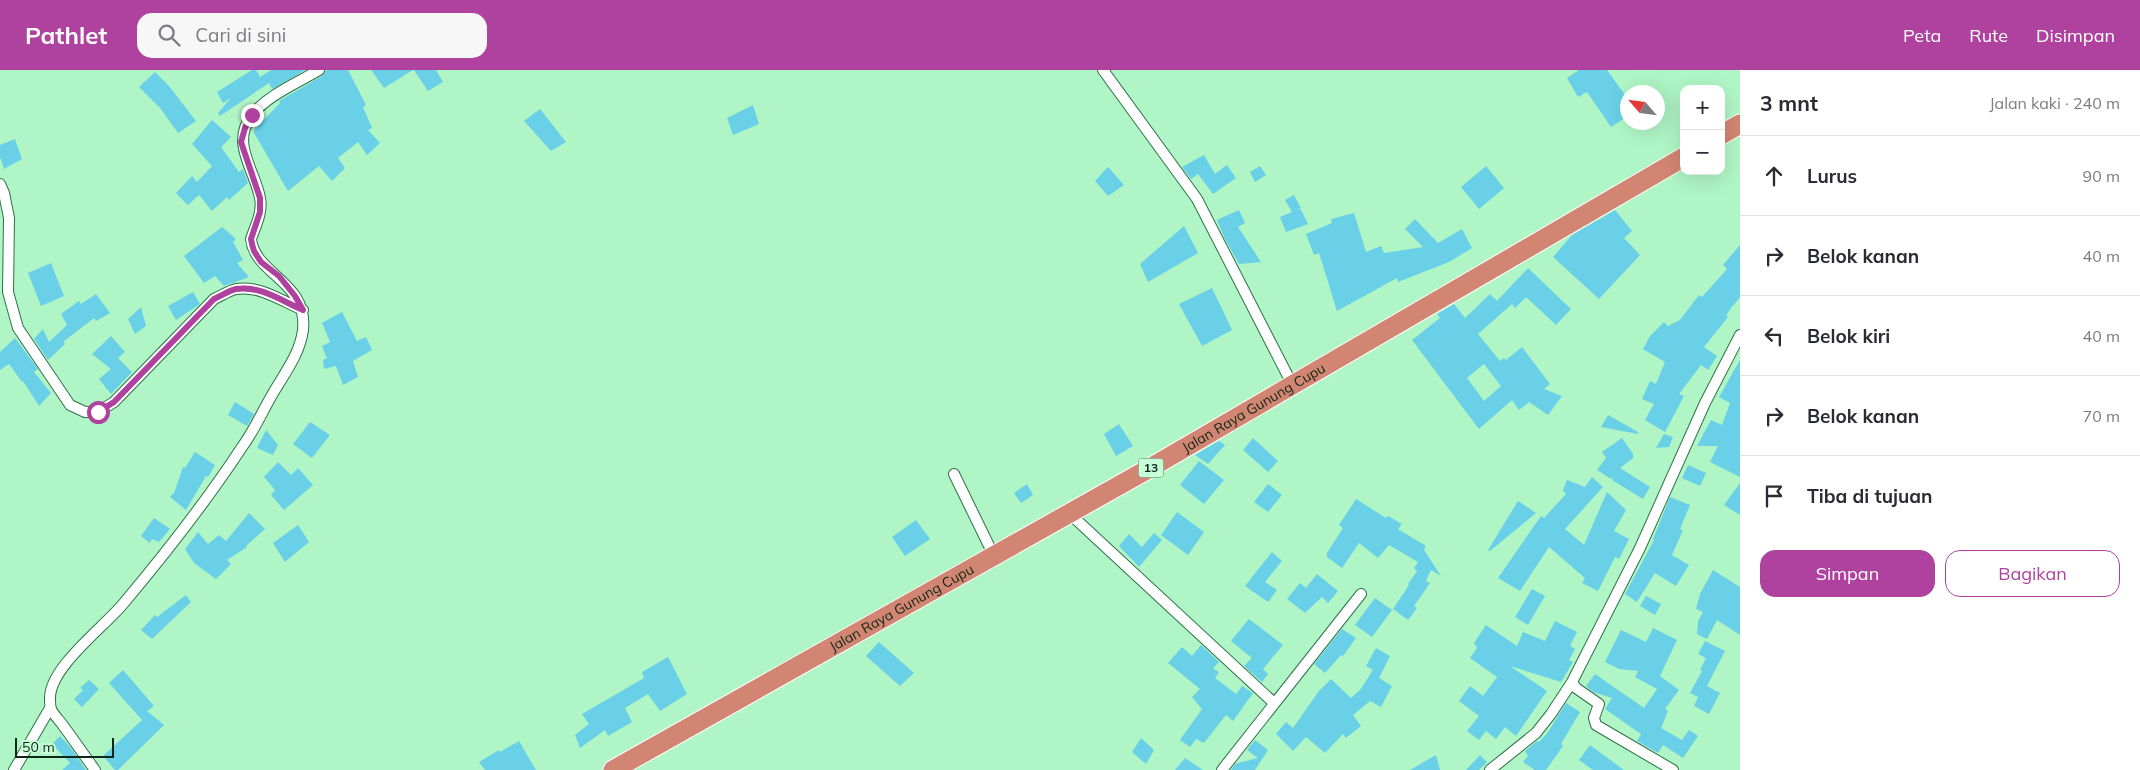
<!DOCTYPE html>
<html lang="id">
<meta charset="utf-8">
<style>
body{margin:0;font-family:Mulish,sans-serif;background:#f7f7f7;color:#2b2b33}
.controls{position:absolute;right:15px;top:15px;display:grid;overflow:hidden;border-radius:10px;box-shadow:0 5px 20px #0002}
.controls button{width:45px;height:45px;display:grid;place-items:center;padding:0;border:0;border-bottom:1px solid #e1e1e2;background:#fff;color:#2b2b33;font:25px sans-serif}
.compass{position:absolute;left:1620px;top:15px;width:45px;height:45px;border-radius:50%;background:#fff;box-shadow:0 5px 20px #0002;rotate:298deg}
.scale{position:absolute;left:15px;bottom:12px;width:99px;box-sizing:border-box;padding-left:5px;border:2px solid #0c2817;border-top:0;font-size:14px;line-height:18px;white-space:nowrap;color:#0c2817;-webkit-text-stroke:4px #c7fed8;paint-order:stroke}
.stop{position:absolute;width:15px;height:15px;margin:-11px;border:4px solid #b0429f;border-radius:50%;background:#fff}
.stop.end{background:#b0429f;border-color:#fff;box-shadow:0 1px 5px #0008}
.list{margin:0;padding:0;list-style:none}
h2{display:flex;justify-content:space-between;align-items:center;height:65px;margin:0;padding:0 20px;font-size:21px}
h2 small{font-size:16px;font-weight:400;color:#7c7c81}
.list li{display:grid;grid-template-columns:32px 1fr auto;gap:15px;align-items:center;box-sizing:border-box;height:80px;padding:0 20px;border-top:1px solid #e1e1e2}
.list b{display:block;font-size:19px;white-space:nowrap}
.list em{font-size:16px;font-style:normal;color:#7c7c81}
.actions{display:flex;gap:10px;padding:15px 20px}
.actions a{flex:1;padding:11px 0;border:1px solid #b0429f;border-radius:15px;text-align:center;font-size:18px;color:#b0429f}
.actions .main{background:#b0429f;color:#fff}
.icon{flex:none;width:28px;height:28px;fill:none;stroke:currentColor;stroke-width:2;stroke-linecap:round;stroke-linejoin:round}
.map{position:relative;flex:none;width:1740px;height:700px;overflow:hidden}
header{display:flex;align-items:center;gap:30px;box-sizing:border-box;height:70px;padding:0 25px;background:#b0429f;color:#fff}
header strong{font-size:24px}
nav{display:flex;gap:28px;margin-inline-start:auto;font-size:18px}
.search{width:350px;height:45px;background:#f7f7f7;display:flex;align-items:center;gap:12px;box-sizing:border-box;padding:0 18px;border-radius:15px;color:#7c7c81;font-size:19px}
main{display:flex}
aside{flex:1;background:#fff}
.map>svg:first-child{display:block}
</style>
<header>
<strong>Pathlet</strong>
<div class="search"><svg class="icon" aria-label="search" viewBox="0 0 24 24"><circle cx="10" cy="10" r="6"/><path d="M15 15l6 6"/></svg>Cari di sini</div>
<nav><a>Peta</a><a>Rute</a><a>Disimpan</a></nav>
</header>
<main>
<div class="map">
<svg width="1740" height="700" viewBox="0 0 1740 700">
<rect width="100%" height="100%" fill="#aff5c5"/>
<path fill="#6ad0e7" fill-rule="evenodd" d="M252,0H256L260,7L271,0H305L272,19L269,13L220,46L218,43L231,28L223,33L217,22Z
M326,0H348L366,35L363,37L372,58L368,60L380,73L367,85L358,72L338,88L345,98L332,111L319,96L288,121L254,63V60L280,33L279,31L322,6Z
M371,0H413L384,18Z
M414,0H436L443,12L428,21Z
M1579,0H1607L1628,29V46L1611,57L1587,22L1578,27L1567,8Z
M155,2L169,16L196,51L178,63L160,38L139,17Z
M753,35L759,54L733,65L727,48Z
M540,39L566,72L551,81L524,51Z
M212,50L231,67L221,77L239,102L243,99L248,113L229,130L227,127L212,141L199,125L188,135L176,123L192,106L197,112L212,96L192,74Z
M15,69L22,89L4,99L0,87V75Z
M1204,85L1215,104L1227,95L1236,108L1213,124L1198,104L1191,109L1182,97Z
M1260,96L1266,105L1255,112L1250,102Z
M1486,96L1504,118L1479,139L1461,117Z
M1108,97L1124,115L1108,126L1095,111Z
M1294,125L1301,138L1297,140L1300,138L1308,154L1286,162L1280,147L1292,142L1285,130Z
M1239,140L1245,153L1238,157L1261,192L1239,194L1225,169L1217,150Z
M1615,140L1632,161L1624,168L1640,185L1599,229L1553,187L1572,165Z
M1354,143L1366,182L1381,176L1384,183L1423,177L1405,159L1415,149L1438,173L1462,159L1472,178L1449,192L1398,212L1397,208L1337,241L1319,183L1314,185L1306,164L1332,153L1331,149Z
M1184,156L1198,183L1148,212L1140,194Z
M222,157L236,169L233,172L243,190L237,193L249,207L224,216L215,206L204,213L184,186Z
M1740,175V227L1731,238L1726,246L1728,247L1704,277L1717,286L1708,300L1701,295L1679,324L1684,326L1665,362L1645,350L1654,334L1642,329L1650,311L1656,314L1665,292L1643,279L1650,266L1664,252L1668,256L1680,250L1699,225L1702,227L1727,199L1723,195Z
M51,193L64,226L41,236L28,203Z
M1528,198L1571,239L1556,255L1526,227L1515,238L1512,234L1478,264L1500,291L1504,288L1506,290L1522,277L1550,314L1544,319L1562,326L1548,345L1529,332L1519,340L1512,330L1479,359L1412,270L1440,248L1437,244L1454,234L1465,248L1490,224L1497,231ZM1484,294L1501,316L1484,331L1467,308Z
M1212,218L1232,260L1202,276L1179,234Z
M193,222L200,234L176,250L168,236Z
M96,224L110,243L96,251L94,248L63,272L65,274L48,290L34,269L43,259L49,272L67,255L61,244L79,231L81,234Z
M141,237L146,256L135,264L128,249Z
M342,242L357,271L366,267L372,280L353,291L358,307L343,315L336,296L324,299L323,290L327,288L322,276L330,272L322,253Z
M111,266L125,282L118,288L132,302L111,324L99,309L111,299L92,284Z
M15,268L38,299L34,302L51,323L39,336L23,311L22,312L9,294L0,300V282Z
M1740,290V407L1710,392L1718,376H1697L1711,350L1722,355L1730,333L1719,327Z
M235,332L254,344L247,356L228,345Z
M1608,345L1638,362V364L1601,357Z
M310,352L330,365L312,388L293,374Z
M1119,354L1133,376L1116,386L1104,364Z
M266,360L278,375L273,385L257,378Z
M1664,364L1673,367L1669,377L1656,378Z
M1253,368L1278,391L1268,402L1243,380Z
M1622,368L1633,384V388L1620,398L1650,417L1643,429L1612,410L1614,405L1611,409L1597,400L1606,388L1602,382Z
M1219,371L1225,375L1208,394L1195,385Z
M195,382L215,395L208,407L206,406L186,440L170,427L174,423L183,397L185,398Z
M1199,391L1224,410L1204,434L1180,415Z
M278,392L291,405L298,398L313,415L284,440L271,425L275,420L264,407Z
M1688,395L1706,403L1700,416L1682,408Z
M1592,407L1603,417L1565,459L1584,475L1607,422L1626,440L1614,461L1629,469L1619,489L1615,487L1598,521L1582,513L1585,508L1549,477L1520,521L1498,508L1541,446L1544,448L1566,424L1563,420L1567,410L1585,417Z
M1740,413V445L1724,435Z
M1027,414L1033,425L1021,433L1014,423Z
M1268,414L1282,425L1268,442L1254,432Z
M1670,427L1690,435L1680,459L1683,460L1672,485L1689,495L1676,516L1655,503L1637,532L1625,524L1654,470L1653,469Z
M1356,429L1386,448L1388,446L1402,454L1398,459L1426,476L1424,480L1441,506L1431,500L1426,511L1430,513L1414,536L1417,538L1408,550L1393,539L1409,515L1408,514L1417,501L1414,498L1418,492L1389,475L1378,488L1359,473L1342,498L1327,487V483L1343,458L1339,455Z
M1518,431L1536,443L1490,481L1488,480Z
M1177,442L1204,462L1188,485L1161,465Z
M249,443L265,459L246,476L247,477L227,490L231,494L216,509L194,493L185,479L198,462L208,474L219,465L226,471Z
M154,448L170,459L159,472L152,469L150,473L141,466Z
M916,450L930,469L905,486L892,467Z
M298,455L309,472L285,492L273,473Z
M1154,463L1162,470L1139,497L1119,476L1129,464L1142,477Z
M1272,482L1282,491L1265,512L1277,520L1268,532L1245,516Z
M1713,500L1740,517V565L1717,550L1707,569L1697,564L1698,551L1703,542L1696,539L1700,524Z
M1317,504L1338,521L1328,533L1322,527L1305,543L1287,529L1300,513L1306,518Z
M1532,519L1545,526L1528,555L1515,547Z
M186,525L191,532L152,569L141,560L155,545L157,547Z
M1646,526L1661,534L1655,545L1640,536Z
M1375,528L1392,540L1372,567L1355,555Z
M1249,549L1283,575L1263,599L1268,604L1262,612L1244,596L1252,588L1231,571Z
M1555,551L1577,562L1570,576L1575,579L1569,590L1573,592L1561,612L1510,596L1547,621L1516,666L1505,657L1496,669L1486,661L1479,670L1467,661L1479,646L1459,631L1470,616L1483,626L1497,607L1470,588L1477,578L1474,573L1486,555L1517,576L1523,562L1545,571Z
M1653,558L1677,570L1660,606L1679,620L1665,639L1668,641L1661,658L1682,670L1689,660L1698,666L1683,688L1663,675L1658,683L1637,671L1641,664L1605,639L1612,628L1593,622L1586,616L1595,604L1644,638L1657,619L1635,607L1638,601L1619,599L1605,592L1621,560L1646,572Z
M1342,559L1356,568L1343,586L1341,585L1325,603L1314,594Z
M1705,571L1725,581L1707,616L1720,623L1709,644L1694,636L1698,627L1690,623L1702,601L1700,600L1706,588L1698,584Z
M879,572L914,603L900,616L866,586Z
M1201,575L1219,592L1213,598L1219,602L1215,608L1236,624L1242,616L1253,623L1233,651L1226,645L1204,673L1196,669L1190,677L1180,670L1202,639L1192,627L1200,619L1168,593L1182,577L1192,586Z
M1376,578L1390,586L1379,608L1392,616L1381,637L1370,631L1353,645L1361,656L1346,668L1343,664L1325,683L1306,667L1293,681L1276,664L1286,652L1293,658L1319,621L1331,609L1351,628L1360,620L1373,600L1366,596Z
M668,587L687,624L660,641L648,624L625,638L632,652L608,666L605,660L580,678L575,665L589,654L582,644L644,608L642,602Z
M123,600L154,636L147,641L164,655L118,700H115L103,686L142,650L109,613Z
M89,610L99,619L82,637L74,629L83,620L80,618Z
M1566,633L1580,642L1561,674L1563,676L1546,700H1535L1523,692L1528,686L1525,681L1537,671L1539,672L1548,662Z
M60,666L71,678L86,700H62L70,693L52,674Z
M1141,668L1154,680L1146,694L1132,682Z
M1255,670L1268,680L1255,700H1231L1235,694L1258,688L1247,680Z
M519,671L536,700H485L479,692L499,680L500,682Z
M1590,675L1624,700H1593L1579,690Z
M1436,685L1440,700H1410Z
M1480,685L1487,692L1479,700H1466Z
M1185,688L1203,700H1175Z"/>
<g fill="none" stroke-linecap="round" stroke-linejoin="round">
<defs>
<path id="street" d="M1103,0L1197,129L1293,316
M0,114L4,123L9,148L8,222L18,258L70,335L85,342H98L114,332L214,229C221,226 228,221 236,219C259,215 282,231 303,240
M954,404L994,486
M1069,443L1274,633
M1572,612L1576,618L1599,634L1594,648L1596,655L1673,700
M14,700L50,638
M95,700C84,685 73,669 62,654C59,650 53,644 51,639C50,636 50,631 50,628C50,597 104,557 123,534C165,484 206,432 242,377C254,361 262,342 272,325C284,304 300,284 303,260C308,211 255,205 251,169C255,157 263,142 260,128C255,100 230,73 252,45C268,25 297,13 319,0
M1222,700L1361,524
M1490,700L1536,663L1551,644L1572,612L1640,478L1705,333L1740,265"/>
<g id="highway">
<path d="M1721,65L1740,54"/>
<path id="s1" d="M613,700L1150,398L1684,87"/>
</g>
</defs>
<use href="#street" stroke="#2e7149" stroke-width="12"/>
<use href="#highway" stroke="#fff" stroke-width="21"/>
<use href="#street" stroke="#fff" stroke-width="10"/>
<use href="#highway" stroke="#d28572" stroke-width="19"/>
</g>
<g fill="none" stroke-linecap="round" stroke-linejoin="round">
<path stroke="#b0429f" stroke-width="6" d="M98,342L114,332L214,229C221,226 228,221 236,219C259,215 282,231 303,240L295,226L279,206L261,192L254,181L252,174L251,169L260,142V128L241,72L245,58L252,45"/>
</g>
<g text-anchor="middle" stroke-width="4.5" stroke-linejoin="round" paint-order="stroke">
<rect fill="#c7fed8" stroke="#446851" stroke-width="1" x="1138.5" y="388.5" width="25" height="19" rx="4"/>
<g font-size="12" font-weight="bold" fill="#0c2817">
<text x="1151" y="402">13</text>
</g>
<g font-size="14" fill="#0c2817" stroke="#c7fed8">
<text dy="5" stroke="none"><textPath href="#s1" startOffset="736">Jalan Raya Gunung Cupu</textPath></text>
<text dy="5" stroke="none"><textPath href="#s1" startOffset="331">Jalan Raya Gunung Cupu</textPath></text>
</g>
</g>
</svg>
<div class="controls">
<button>+</button>
<button>−</button>
</div>
<svg class="compass" viewBox="-18 -18 36 36"><path d="M0-13l5 13h-10z" fill="#e53935"/><path d="M0 13l5-13h-10z" fill="#7c7c81"/></svg>
<div class="scale">50 m</div>
<div class="stop" style="left:98px;top:342px"></div>
<div class="stop end" style="left:252px;top:45px"></div>
</div>
<aside>
<h2>3 mnt<small>Jalan kaki · 240 m</small></h2>
<ul class="list">
<li><svg class="icon" aria-label="ahead" viewBox="0 0 24 24"><path d="M12 20V5M6 11l6-6 6 6"/></svg><div><b>Lurus</b></div><em>90 m</em></li>
<li><svg class="icon" aria-label="right" viewBox="0 0 24 24"><path d="M7 20v-9h11M14 6l5 5-5 5"/></svg><div><b>Belok kanan</b></div><em>40 m</em></li>
<li><svg class="icon" aria-label="left" viewBox="0 0 24 24"><path d="M17 20v-9H6M10 6l-5 5 5 5"/></svg><div><b>Belok kiri</b></div><em>40 m</em></li>
<li><svg class="icon" aria-label="right" viewBox="0 0 24 24"><path d="M7 20v-9h11M14 6l5 5-5 5"/></svg><div><b>Belok kanan</b></div><em>70 m</em></li>
<li><svg class="icon" aria-label="arrive" viewBox="0 0 24 24"><path d="M6 21V4h12l-3 4 3 4H6"/></svg><div><b>Tiba di tujuan</b></div></li>
</ul>
<div class="actions"><a class="main">Simpan</a><a>Bagikan</a></div>
</aside>
</main>
